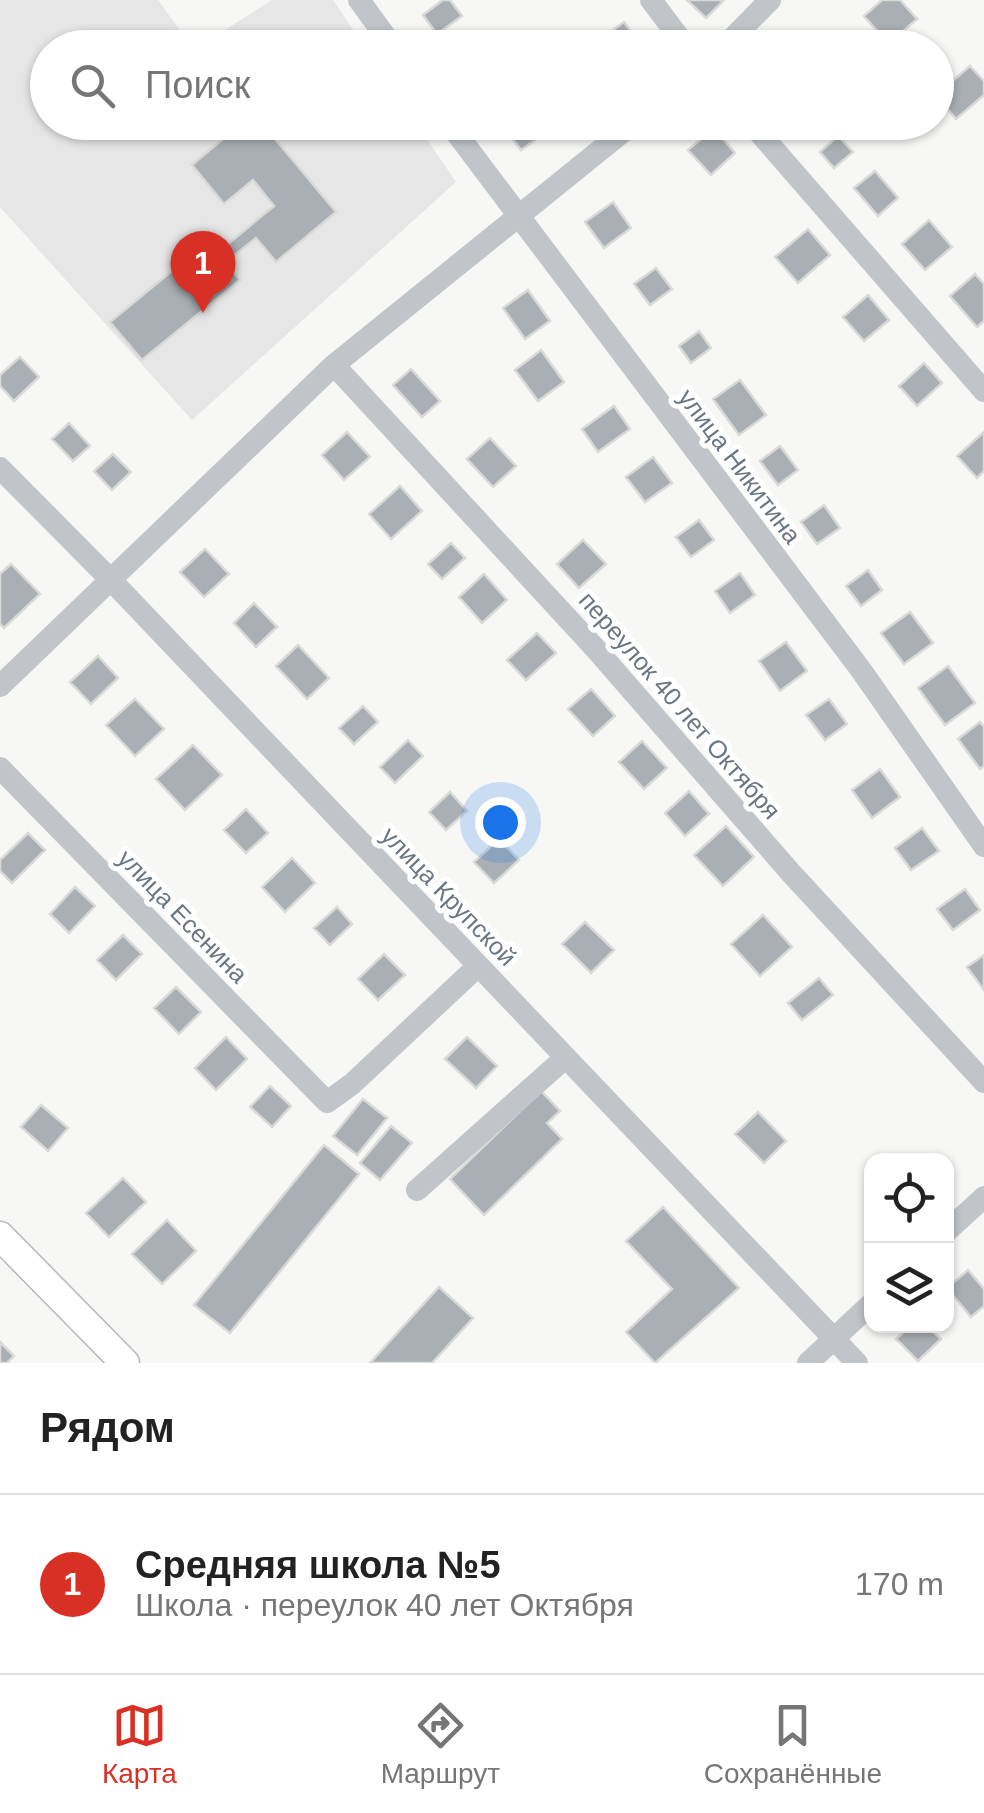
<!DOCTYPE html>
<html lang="ru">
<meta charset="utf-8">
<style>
body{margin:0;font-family:Arial,sans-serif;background:#f6f6f6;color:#222}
.controls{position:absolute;right:30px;bottom:30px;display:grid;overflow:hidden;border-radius:20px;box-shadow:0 2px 8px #0004}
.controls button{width:90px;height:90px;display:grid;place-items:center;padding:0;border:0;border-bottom:2px solid #e0e0e0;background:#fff;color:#222;font:50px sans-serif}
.you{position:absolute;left:500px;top:822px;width:35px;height:35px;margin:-25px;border:8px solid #fff;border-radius:50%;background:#1a73e8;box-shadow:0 0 0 15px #1a73e833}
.badge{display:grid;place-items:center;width:65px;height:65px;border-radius:50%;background:#d93025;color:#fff;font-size:32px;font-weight:700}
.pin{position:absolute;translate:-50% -82px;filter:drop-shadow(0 2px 5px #0008)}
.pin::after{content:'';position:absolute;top:52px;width:35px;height:30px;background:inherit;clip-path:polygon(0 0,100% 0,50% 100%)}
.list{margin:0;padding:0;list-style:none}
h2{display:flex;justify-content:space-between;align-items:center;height:130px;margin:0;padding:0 40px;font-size:42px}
h2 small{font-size:32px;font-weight:400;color:#767676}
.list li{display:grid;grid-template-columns:65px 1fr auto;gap:30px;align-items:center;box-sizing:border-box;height:180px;padding:0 40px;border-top:2px solid #e0e0e0}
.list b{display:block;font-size:38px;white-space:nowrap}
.list p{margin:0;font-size:32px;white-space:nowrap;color:#767676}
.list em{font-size:32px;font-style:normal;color:#767676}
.icon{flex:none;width:55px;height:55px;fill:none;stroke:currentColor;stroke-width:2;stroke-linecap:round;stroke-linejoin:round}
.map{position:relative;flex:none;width:984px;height:1363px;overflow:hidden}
.search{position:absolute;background:#fff;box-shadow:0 2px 8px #0004;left:30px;right:30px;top:30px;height:110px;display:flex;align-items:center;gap:25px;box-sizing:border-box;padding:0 35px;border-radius:55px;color:#767676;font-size:38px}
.sheet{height:310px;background:#fff}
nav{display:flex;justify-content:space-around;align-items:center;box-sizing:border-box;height:140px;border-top:2px solid #e0e0e0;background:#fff;font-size:28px;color:#767676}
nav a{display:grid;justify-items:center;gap:5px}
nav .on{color:#d93025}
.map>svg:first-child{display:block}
</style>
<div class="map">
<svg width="984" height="1363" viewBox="0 0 984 1363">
<rect width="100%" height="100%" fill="#f7f7f5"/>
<path fill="#e5e6e5" d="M0,0H158L192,47L48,48V122L416,123L456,182L192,420L0,207Z
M272,0H333L365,47H198Z"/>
<path fill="#a9afb4" stroke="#d9d9d7" stroke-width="2.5" d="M443,0H450L462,16L437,34L423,15Z
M687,0H724L706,18Z
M882,0H900L917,19L889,44L864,16Z
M624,22L643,48H601L597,42Z
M970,66L984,81V95L956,119L936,95Z
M243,122H261L336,212L276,262L256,238L226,262L240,280L142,360L110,322L207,242L217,253L274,206L253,180L224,204L192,165Z
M505,122H537L545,133L521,150L502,125Z
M714,128L735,153L711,175L688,150Z
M838,136L853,152L834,168L820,152Z
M875,171L898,198L878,216L854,188Z
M613,202L631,228L604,248L585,222Z
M929,220L952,247L925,270L902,244Z
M808,229L830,255L798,283L775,257Z
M656,268L672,289L650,305L634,284Z
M975,274L984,284V321L977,327L950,296Z
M528,290L550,321L525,339L503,308Z
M868,295L889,320L864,341L843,317Z
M699,331L711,348L691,363L679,346Z
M541,350L564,382L538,401L515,370Z
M20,357L39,377L14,401L0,386V375Z
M924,363L942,383L917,406L899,386Z
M411,369L440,401L422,417L393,385Z
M740,380L766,415L739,435L713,399Z
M614,406L630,429L598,452L582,429Z
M69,423L90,446L73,461L52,439Z
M347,432L370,457L344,480L322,455Z
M984,432V471L977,478L957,456Z
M490,438L516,466L493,487L467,459Z
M780,446L798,470L778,485L760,461Z
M113,454L131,472L112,490L94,471Z
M653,457L672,483L645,502L626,477Z
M400,486L422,511L391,539L369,514Z
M824,505L840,528L817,544L801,522Z
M699,520L714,540L691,557L676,537Z
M583,540L606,564L579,588L557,564Z
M451,543L465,558L442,579L428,564Z
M205,549L229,574L204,597L180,572Z
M11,564L40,594L4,628L0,624V574Z
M868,570L882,590L861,606L846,586Z
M740,573L755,595L730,613L715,591Z
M484,574L507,600L482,623L459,597Z
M254,603L277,627L256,647L234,623Z
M910,612L933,643L904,664L881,633Z
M537,633L556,653L526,680L507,660Z
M786,642L807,671L780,691L759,661Z
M298,645L329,678L307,699L276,666Z
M98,656L118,678L91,704L70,682Z
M948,666L975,703L945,725L918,688Z
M591,689L615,716L593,736L568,709Z
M135,699L164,729L135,756L106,725Z
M829,699L847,724L825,740L806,715Z
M363,706L378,722L354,744L339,728Z
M980,722L984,727V766L980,769L958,739Z
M408,740L423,756L395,783L380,767Z
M642,741L667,768L644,789L619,762Z
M193,745L222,775L185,810L156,779Z
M880,769L900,797L872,818L852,790Z
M689,791L709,814L685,836L665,813Z
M450,792L467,811L446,830L429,812Z
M246,809L268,833L246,853L224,830Z
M726,826L754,857L723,886L694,855Z
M922,828L939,851L911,870L895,848Z
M28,833L45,850L12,883L0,871V860Z
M499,839L519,860L494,883L474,862Z
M292,858L315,883L285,912L262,887Z
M75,887L95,906L69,933L50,914Z
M965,889L980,910L953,930L937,909Z
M337,907L352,924L330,945L314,928Z
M763,915L792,947L760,976L731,944Z
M585,922L614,950L591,973L562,944Z
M123,935L142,954L116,980L97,960Z
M384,954L405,975L378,1000L358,979Z
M984,955V990L967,967Z
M819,978L833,995L802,1020L788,1003Z
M176,987L201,1012L179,1034L154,1008Z
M226,1037L247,1059L216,1090L195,1068Z
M467,1037L497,1066L476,1088L445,1059Z
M270,1086L291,1106L272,1127L250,1107Z
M541,1091L560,1111L547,1123L562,1139L484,1215L450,1179Z
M363,1099L387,1118L357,1155L333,1136Z
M41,1105L68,1128L48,1151L21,1127Z
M758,1112L786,1141L764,1163L735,1134Z
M391,1126L412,1143L380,1180L360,1163Z
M324,1145L359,1174L230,1333L194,1305Z
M123,1178L146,1202L109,1237L86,1213Z
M663,1207L739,1288L655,1363L626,1332L672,1289L626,1241Z
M167,1220L196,1251L162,1284L132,1254Z
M968,1270L984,1289V1306L971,1317L947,1288Z
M439,1287L473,1318L432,1363H370Z
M910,1326H927L941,1339L918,1361L896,1339Z
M0,1342L14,1356L7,1363H0Z"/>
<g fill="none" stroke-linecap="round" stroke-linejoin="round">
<defs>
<path id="major" d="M0,1236L125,1363"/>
</defs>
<use href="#major" stroke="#b5b8bc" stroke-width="31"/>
<path stroke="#c1c4c8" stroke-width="22" d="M359,0L394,48
M651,0L687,48
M723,48L770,0
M448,122L861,670L984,846
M750,122L984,391
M334,365L594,647L791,873L984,1082
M0,468L111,580L857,1363
M0,686L334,365L635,122
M0,768L327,1102L352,1084L478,966
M417,1190L565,1058
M946,1232L984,1197
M808,1363L872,1303"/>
<use href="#major" stroke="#fff" stroke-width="28"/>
</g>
<g text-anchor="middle" stroke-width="10" stroke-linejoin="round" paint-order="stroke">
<g font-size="25" fill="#6a7682" stroke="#fff">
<text transform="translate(740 466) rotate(53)" y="9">улица Никитина</text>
<text transform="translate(680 705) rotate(49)" y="9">переулок 40 лет Октября</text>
<text transform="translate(449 896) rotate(46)" y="9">улица Крупской</text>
<text transform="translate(183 916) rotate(46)" y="9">улица Есенина</text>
</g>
</g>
</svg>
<div class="controls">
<button><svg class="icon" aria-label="locate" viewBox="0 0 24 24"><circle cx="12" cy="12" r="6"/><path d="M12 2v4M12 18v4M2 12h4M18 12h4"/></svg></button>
<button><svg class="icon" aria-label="layers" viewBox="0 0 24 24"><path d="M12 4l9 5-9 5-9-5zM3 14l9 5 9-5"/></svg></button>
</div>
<div class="you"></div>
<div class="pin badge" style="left:203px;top:313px">1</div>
<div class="search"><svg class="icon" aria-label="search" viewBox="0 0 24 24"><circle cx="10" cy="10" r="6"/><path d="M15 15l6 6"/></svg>Поиск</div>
</div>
<section class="sheet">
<h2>Рядом<small></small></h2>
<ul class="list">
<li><span class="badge">1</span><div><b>Средняя школа №5</b><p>Школа · переулок 40 лет Октября</p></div><em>170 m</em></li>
</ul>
</section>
<nav>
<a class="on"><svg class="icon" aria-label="map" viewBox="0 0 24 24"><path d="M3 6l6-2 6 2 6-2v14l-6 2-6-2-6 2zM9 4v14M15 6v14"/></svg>Карта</a>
<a><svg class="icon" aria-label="directions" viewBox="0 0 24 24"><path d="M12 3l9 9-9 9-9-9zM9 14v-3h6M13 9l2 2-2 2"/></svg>Маршрут</a>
<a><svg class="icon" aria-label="saved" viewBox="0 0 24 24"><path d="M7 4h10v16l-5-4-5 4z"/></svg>Сохранённые</a>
</nav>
